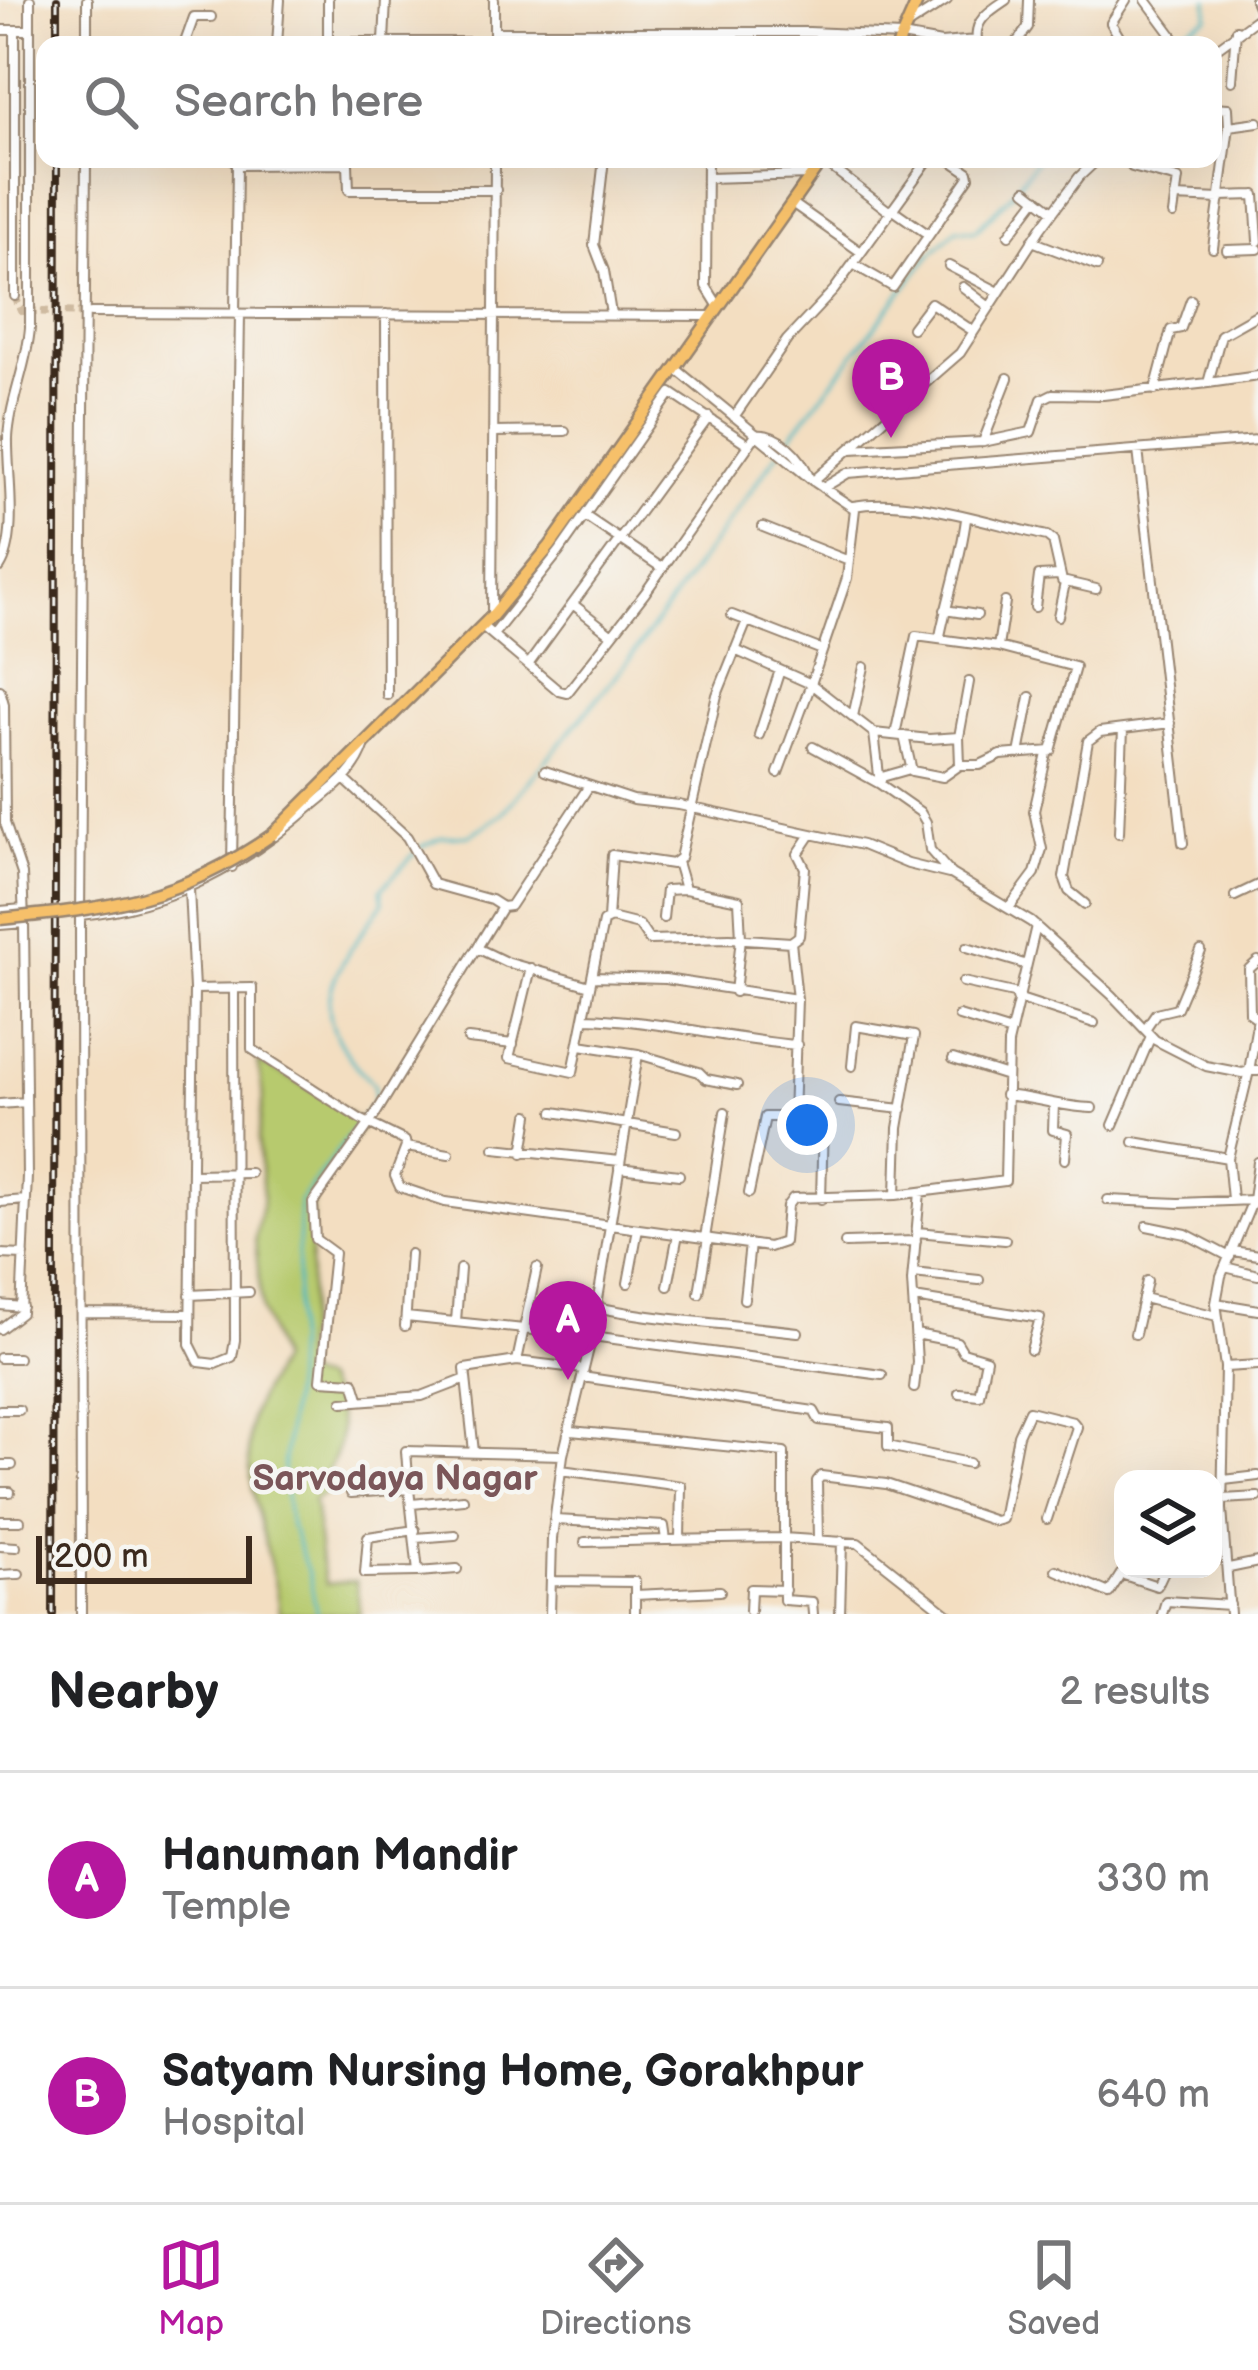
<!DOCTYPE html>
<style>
body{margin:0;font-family:"Balsamiq Sans",sans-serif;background:#f6f6f6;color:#202124}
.controls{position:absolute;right:36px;bottom:36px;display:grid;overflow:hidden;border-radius:24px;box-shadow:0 12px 48px #0002}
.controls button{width:108px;height:108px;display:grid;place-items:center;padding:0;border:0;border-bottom:3px solid #e0e0e0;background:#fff;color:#202124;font:60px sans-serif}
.scale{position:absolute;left:36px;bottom:30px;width:216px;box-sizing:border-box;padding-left:12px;border:6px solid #3b2a1e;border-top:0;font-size:33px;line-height:42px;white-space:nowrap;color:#3b2a1e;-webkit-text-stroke:9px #f6f6f2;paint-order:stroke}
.you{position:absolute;left:807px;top:1125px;width:42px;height:42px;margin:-30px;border:9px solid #fff;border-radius:50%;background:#1a73e8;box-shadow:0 0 0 18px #1a73e833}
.badge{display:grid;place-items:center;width:78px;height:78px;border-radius:50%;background:#b5179e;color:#fff;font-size:39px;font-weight:700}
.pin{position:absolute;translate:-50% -99px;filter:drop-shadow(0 3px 6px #0008)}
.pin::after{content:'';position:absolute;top:63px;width:42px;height:36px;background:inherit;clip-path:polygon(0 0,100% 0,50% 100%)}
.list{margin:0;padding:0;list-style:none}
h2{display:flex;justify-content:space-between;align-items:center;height:156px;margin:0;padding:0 48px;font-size:51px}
h2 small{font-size:39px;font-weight:400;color:#757577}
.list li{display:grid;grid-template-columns:78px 1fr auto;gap:36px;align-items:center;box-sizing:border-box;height:216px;padding:0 48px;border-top:3px solid #e0e0e0}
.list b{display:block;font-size:45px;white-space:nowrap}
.list p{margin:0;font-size:39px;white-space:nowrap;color:#757577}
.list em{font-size:39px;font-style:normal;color:#757577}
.icon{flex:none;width:66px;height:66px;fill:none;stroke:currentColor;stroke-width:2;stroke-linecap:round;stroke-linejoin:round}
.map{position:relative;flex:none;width:1258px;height:1614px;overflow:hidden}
.search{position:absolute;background:#fff;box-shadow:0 12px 48px #0002;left:36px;right:36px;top:36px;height:132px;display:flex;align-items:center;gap:30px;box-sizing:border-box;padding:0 42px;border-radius:24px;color:#757577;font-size:45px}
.sheet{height:588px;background:#fff}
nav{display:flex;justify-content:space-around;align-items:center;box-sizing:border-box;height:168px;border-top:3px solid #e0e0e0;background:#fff;font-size:33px;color:#757577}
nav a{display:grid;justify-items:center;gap:6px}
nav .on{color:#b5179e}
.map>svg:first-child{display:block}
</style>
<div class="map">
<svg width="1258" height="1614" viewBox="0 0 1258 1614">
<rect width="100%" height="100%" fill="#f6f6f2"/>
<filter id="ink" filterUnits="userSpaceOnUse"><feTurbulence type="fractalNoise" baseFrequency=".00833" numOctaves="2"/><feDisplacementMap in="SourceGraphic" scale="24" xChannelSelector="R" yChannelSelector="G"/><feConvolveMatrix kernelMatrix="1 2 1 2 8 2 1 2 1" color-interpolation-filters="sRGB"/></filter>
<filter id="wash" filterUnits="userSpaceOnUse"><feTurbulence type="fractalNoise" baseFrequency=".004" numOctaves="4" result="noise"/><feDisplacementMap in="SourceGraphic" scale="48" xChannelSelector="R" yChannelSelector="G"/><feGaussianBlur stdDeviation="2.7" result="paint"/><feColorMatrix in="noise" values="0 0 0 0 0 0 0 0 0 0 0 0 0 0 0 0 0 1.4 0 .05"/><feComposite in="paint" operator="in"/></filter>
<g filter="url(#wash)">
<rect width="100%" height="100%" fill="#f3dec1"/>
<path fill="#b7ca6e" stroke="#797a46" stroke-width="3" d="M258,1062L312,1089L364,1124L313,1195L309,1304L302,1349L305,1376L323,1380C343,1412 346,1439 327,1472L332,1491L313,1500C320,1530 316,1553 326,1584L356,1581L360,1614H279C274,1550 239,1484 251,1419C255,1400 270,1378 279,1360L262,1310L255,1239L263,1197L258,1139L263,1097Z"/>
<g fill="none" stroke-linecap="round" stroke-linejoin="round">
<path stroke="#4bb9c4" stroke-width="3" d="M1155,45L1208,17V0
M787,441L930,255L957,229L975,231L1010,196L1037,159
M317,1614L309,1575L289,1521L283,1470L293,1379L300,1201L374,1102V1085C298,1009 331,976 383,903L381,889L421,847L442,837L470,835L501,815L629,660L778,453"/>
</g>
</g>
<g filter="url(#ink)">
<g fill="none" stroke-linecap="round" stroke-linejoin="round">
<path stroke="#cebaa0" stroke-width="8" stroke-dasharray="8 4" stroke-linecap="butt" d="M15,296L21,311L90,313"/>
<defs>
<path id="minor" d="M1146,0L1172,35
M1255,0L1258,7
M908,25L947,0
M0,30H30
M494,32H809L902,36L941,43L977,40
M494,38V0
M977,39C974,20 991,10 1006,0
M328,42H494
M384,42L386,0
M1059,44L1061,45
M87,45V0
M184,45L194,17H211
M277,45L280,0
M328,45V0
M1015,45L1028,27L1029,0
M1124,45L1111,23L1126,0
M1213,51L1258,18
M1232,81L1236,30
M1213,107L1228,108L1229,126
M233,159L237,165L235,314
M604,159L594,245L604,271L611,314
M707,159L706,286L719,307
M1127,159L1132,167L1178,179L1173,214
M822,160L890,212
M237,165L348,164L349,190H496
M707,178L810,175
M1026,190L1053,211
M1255,195L1258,241
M1220,196L1255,195
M1175,197L1220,199
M792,203L861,252
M892,209L929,235
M1009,235L1037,198
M1032,241L1097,266
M1213,248L1229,126L1258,122
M1227,250L1258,249
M853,264L893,287L969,177L968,172L949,159
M949,266L997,291
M963,287L988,306
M15,296V30
M91,313L711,316
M386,314L387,695
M912,328L931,303L973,331
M675,368L813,481L855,509L847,578L811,684L874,733L880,784L920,812L926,822L930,850L951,874L1031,922L1112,995L1155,1040L1206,1066L1242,1073L1249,1071L1258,1018
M1208,383L1258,376
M1155,390L1171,330L1181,328L1191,300
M734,417L787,340L834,290L929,159
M495,432L565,431
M983,442L1008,378
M851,449L983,442L1031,432L1042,399L1052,394L1103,395L1208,383L1221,335L1258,314
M1138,450L1183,843
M813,481L960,353L1041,228L1079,177L1098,159
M823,488L848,473L1258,440
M853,506C912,496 988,523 1047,536L1053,541L1062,581L1096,589
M585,516L662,568
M763,527L849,561
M0,567C19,537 7,474 8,438C10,400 27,366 30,328V0
M574,605L612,635
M1035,607L1039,576L1059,575
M945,610L977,615
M492,615L495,159
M732,615L822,650
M1058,616L1065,583
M482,626L559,691L567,693L645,593L756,435C779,433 801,456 809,477
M493,635L559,552L671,393L749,445
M940,636C948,596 961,559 966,519
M998,647L1005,602
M735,650L811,684L778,773
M528,665L709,417
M0,690L4,704L5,823L22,874L24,919
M853,716L864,667
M874,733L929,739L959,737
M759,735L780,670
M895,735L916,636L998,647L1075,667L1051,751L1001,755L980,765H960L959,737L969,682
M904,736L912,771L943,777L960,765
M813,747L880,784L882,777L910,769
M1019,754L1030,697
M545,771L633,800L679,805L862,845L908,864L949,874
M344,779L407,837L433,884L491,900L502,907L370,1123L313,1203L315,1239L334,1253L321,1380L354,1382L359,1398
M1119,833L1123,729
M677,862L685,889L739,900L741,938L735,992
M232,867L240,314
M189,889L194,989L252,988V1049L360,1119L405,1141L406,1147L395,1176L400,1187L445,1202L769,1247L784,1242L787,1206L793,1198L896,1195L1005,1181L1008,1044L1036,926
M1235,896L1258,885
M1085,904L1069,891L1064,877L1088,741L1100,732L1170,723
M502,907L510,906L589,786
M1009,908L1035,873L1042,849L1034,811L1047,754
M0,911L23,909
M80,915C172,906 243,866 312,806C335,787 356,773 365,744
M663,918L666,890L685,889
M608,919L612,855L672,864L680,858L717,695L747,621
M0,925L24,923L27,1176L21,1313L0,1329
M791,942L797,999L793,1117L823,1120L821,1199
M967,947L1024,964
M477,948L506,962L590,986
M531,968L509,1058L573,1072L603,922L611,918L639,925L649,940L730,938L791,942L799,936L805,868L798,854L810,836
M592,977L665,979L797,999
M963,982L1018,994
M194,989L190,1344L199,1362L215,1364L232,1357L235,1340L234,989
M1017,998L1094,1023
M959,1016L1011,1032
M585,1018C657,1020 725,1039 797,1045
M1257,1018L1250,1013L1249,969L1258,961
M1145,1029L1156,1013L1177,1008L1201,951
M468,1039L513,1044
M580,1045L638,1054L699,1072L706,1079L737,1085
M953,1059L1007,1076
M852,1066L856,1026L914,1036L898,1128L896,1195
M1005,1095C1037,1098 1061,1107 1092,1108
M839,1102L902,1109
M0,1104L26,1102
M1054,1104L1053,1130L1067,1134L1065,1159
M554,1112L676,1132
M1113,1125L1151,1036
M1134,1142L1228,1158
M406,1147L449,1154
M495,1148L620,1161
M523,1153L529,1115
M619,1168L679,1175
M192,1174L250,1173
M749,1193L765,1117H793
M1232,1199L1228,1158L1249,1071H1258
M1108,1200L1179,1203L1253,1200
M0,1202L26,1200
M1147,1226L1186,1234L1230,1257
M917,1232L1005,1240
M705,1238L725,1112
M845,1243L916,1241
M1233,1251L1258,1255
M0,1254L24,1255
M1225,1267L1258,1275
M913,1273L979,1280
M628,1283L638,1229
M668,1286L678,1234
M699,1293L708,1238
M190,1295L249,1292
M914,1298L1040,1318L1031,1350
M1143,1298L1217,1316
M744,1299L750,1244
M1216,1303L1258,1310
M0,1305L22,1307
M596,1307C664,1321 729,1324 798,1332
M83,1313L190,1314
M406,1317L592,1336L882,1375
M456,1321L460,1269
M405,1326L410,1254
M916,1334L957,1342L963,1352L986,1359L979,1395L959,1393
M1135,1334L1147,1281
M0,1358H18
M517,1361L583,1369
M1225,1367L1258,1365
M582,1377L814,1411L819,1420L888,1428V1446L969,1463
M914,1388L917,1362L912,1281L920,1192
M343,1402L422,1396L466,1379
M0,1410H19
M571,1431L784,1452V1600L812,1602L813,1614
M474,1452L465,1369L517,1361L537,1268
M0,1465H12
M561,1470L681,1486L680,1539
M1224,1480L1258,1476
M409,1489L418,1572L457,1569
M0,1492H10
M351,1493L409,1489L406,1451L563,1455
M1223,1499L1258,1497
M412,1504L463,1499
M556,1520L664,1526L666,1540L783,1538L858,1543L948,1614
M0,1521H20
M415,1530L368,1537L365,1573L418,1572
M416,1538L455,1535
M818,1540L817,1481L821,1476L886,1484L995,1521L1002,1519L1018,1435L1029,1411L1073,1422L1077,1427L1047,1519
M585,1542L666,1540
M0,1546L16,1547
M1229,1568L1258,1562
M1056,1570L1109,1593L1121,1574L1157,1586L1165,1569
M0,1575L19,1574
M552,1581L635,1582V1614
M635,1595L720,1591
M750,1611L751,1589L785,1590
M81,1614L80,917L86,159
M550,1614L552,1539L563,1455L592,1336L638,1054
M840,1614L842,1541
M1162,1614L1166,1601L1230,1605
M1230,1614L1222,1509L1225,1367L1216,1303L1221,1276L1253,1200L1258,1162"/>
<path id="highway" d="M898,45L918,0
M272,835L492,616L550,546L823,159"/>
</defs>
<use href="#minor" stroke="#978470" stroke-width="12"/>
<use href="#highway" stroke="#978470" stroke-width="15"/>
<use href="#minor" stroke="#fff" stroke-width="8"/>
<use href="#highway" stroke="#f6c06b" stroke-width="10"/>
<defs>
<path id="rail" d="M57,45V0
M53,1614L57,159"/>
</defs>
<use href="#rail" stroke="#3b2a1e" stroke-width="8"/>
<use href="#rail" stroke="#f6f6f2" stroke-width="3" stroke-dasharray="9" stroke-linecap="butt"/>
<defs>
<path id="highway-bridge" d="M0,919C110,908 178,901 272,835"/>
</defs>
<use href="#highway-bridge" stroke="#978470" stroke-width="15" stroke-linecap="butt"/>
<use href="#highway-bridge" stroke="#f6c06b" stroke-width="10"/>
</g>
</g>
<g text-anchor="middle" stroke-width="9" stroke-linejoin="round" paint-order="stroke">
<g font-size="36" font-weight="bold" fill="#7b5659" stroke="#f6f6f2">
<text x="395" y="1490">Sarvodaya Nagar</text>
</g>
</g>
</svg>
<div class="controls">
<button><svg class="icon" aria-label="layers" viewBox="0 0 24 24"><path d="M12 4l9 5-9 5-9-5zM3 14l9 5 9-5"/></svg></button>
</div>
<div class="scale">200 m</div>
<div class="you"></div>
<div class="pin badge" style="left:568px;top:1380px">A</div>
<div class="pin badge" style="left:891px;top:438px">B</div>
<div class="search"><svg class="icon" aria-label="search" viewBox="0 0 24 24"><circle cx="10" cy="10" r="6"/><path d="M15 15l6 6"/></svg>Search here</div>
</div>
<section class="sheet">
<h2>Nearby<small>2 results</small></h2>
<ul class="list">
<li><span class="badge">A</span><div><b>Hanuman Mandir</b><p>Temple</p></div><em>330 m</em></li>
<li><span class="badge">B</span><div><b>Satyam Nursing Home, Gorakhpur</b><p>Hospital</p></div><em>640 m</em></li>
</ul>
</section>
<nav>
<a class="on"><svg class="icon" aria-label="map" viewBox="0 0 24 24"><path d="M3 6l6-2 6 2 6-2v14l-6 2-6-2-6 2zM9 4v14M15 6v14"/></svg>Map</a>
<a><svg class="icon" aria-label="directions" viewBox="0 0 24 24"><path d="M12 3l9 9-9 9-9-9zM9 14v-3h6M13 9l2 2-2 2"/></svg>Directions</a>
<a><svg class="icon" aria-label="saved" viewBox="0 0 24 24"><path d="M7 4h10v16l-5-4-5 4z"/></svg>Saved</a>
</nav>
